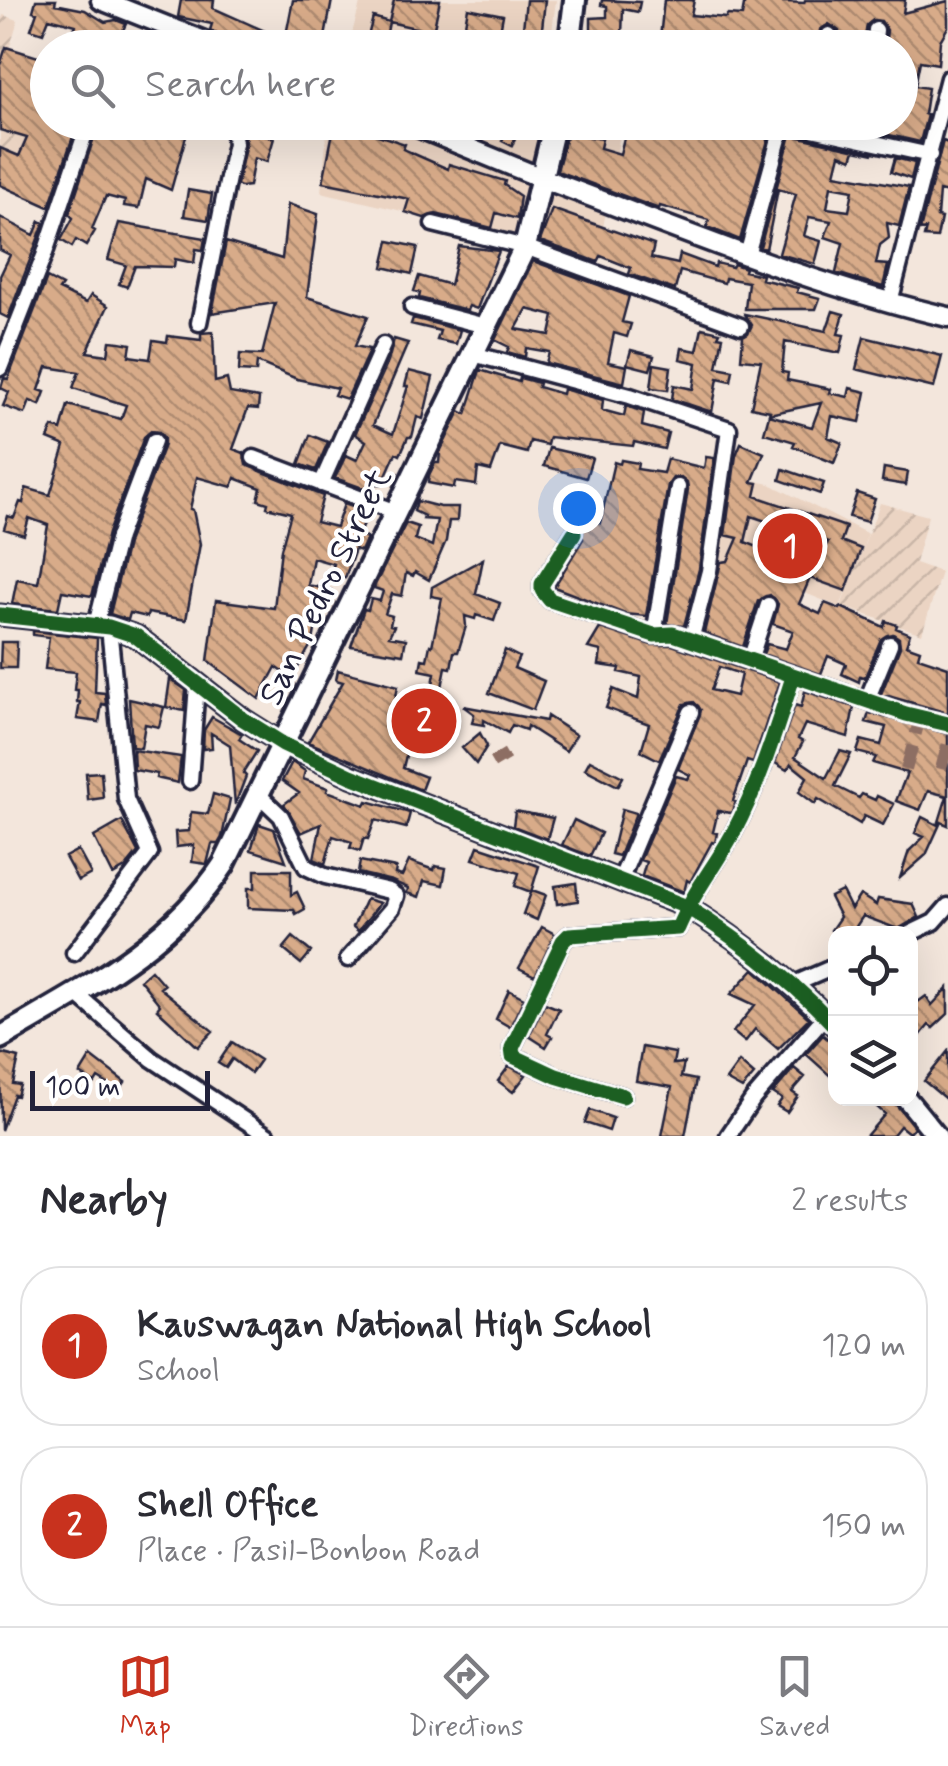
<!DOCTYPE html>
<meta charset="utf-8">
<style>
body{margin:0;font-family:Mynerve,sans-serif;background:#f2f2f3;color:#2b2b33}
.controls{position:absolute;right:30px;bottom:30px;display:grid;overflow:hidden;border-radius:20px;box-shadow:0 10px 40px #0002}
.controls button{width:90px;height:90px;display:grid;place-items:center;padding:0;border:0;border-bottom:2px solid #e1e1e2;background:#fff;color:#2b2b33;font:50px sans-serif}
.scale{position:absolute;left:30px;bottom:25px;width:180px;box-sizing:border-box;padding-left:10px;border:5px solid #22223b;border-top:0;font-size:28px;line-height:35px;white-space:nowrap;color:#22223b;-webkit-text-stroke:8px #fff;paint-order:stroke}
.you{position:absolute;left:578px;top:508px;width:35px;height:35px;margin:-25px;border:8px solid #fff;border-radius:50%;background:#1a73e8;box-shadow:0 0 0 15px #1a73e833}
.badge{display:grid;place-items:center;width:65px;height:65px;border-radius:50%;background:#c8321e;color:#fff;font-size:32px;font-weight:700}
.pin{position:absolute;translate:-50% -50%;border:5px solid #fff;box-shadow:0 2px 10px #0006}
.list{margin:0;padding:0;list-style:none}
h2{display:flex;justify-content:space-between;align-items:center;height:130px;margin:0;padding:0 40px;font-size:42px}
h2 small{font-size:32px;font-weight:400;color:#7c7c81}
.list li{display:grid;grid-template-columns:65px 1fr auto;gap:30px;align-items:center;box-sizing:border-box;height:160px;margin:0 20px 20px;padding:0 20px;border:2px solid #e1e1e2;border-radius:40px}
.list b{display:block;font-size:38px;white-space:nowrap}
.list p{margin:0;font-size:32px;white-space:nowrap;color:#7c7c81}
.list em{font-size:32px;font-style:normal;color:#7c7c81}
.icon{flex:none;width:55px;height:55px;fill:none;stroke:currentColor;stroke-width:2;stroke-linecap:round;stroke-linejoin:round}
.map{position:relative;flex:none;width:948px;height:1136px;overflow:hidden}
.search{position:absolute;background:#fff;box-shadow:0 10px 40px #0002;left:30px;right:30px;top:30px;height:110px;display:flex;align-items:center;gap:25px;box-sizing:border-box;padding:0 35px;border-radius:55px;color:#7c7c81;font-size:38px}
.sheet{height:490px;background:#fff}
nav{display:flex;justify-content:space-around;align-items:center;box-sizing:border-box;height:140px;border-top:2px solid #e1e1e2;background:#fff;font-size:28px;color:#7c7c81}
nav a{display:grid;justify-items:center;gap:5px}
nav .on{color:#c8321e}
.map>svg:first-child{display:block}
</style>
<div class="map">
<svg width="948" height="1136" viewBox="0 0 948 1136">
<defs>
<pattern id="industrial-furrows" width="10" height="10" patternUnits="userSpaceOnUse" patternTransform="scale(2.5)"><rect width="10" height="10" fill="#ebd4c3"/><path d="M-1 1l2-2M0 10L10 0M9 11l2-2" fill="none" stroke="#c9b6a8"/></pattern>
<pattern id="building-back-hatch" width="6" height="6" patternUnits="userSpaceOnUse" patternTransform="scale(2.5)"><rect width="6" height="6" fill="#d8ab89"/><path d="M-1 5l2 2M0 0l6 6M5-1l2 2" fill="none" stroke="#af8b71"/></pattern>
</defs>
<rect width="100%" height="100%" fill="#f3e6dc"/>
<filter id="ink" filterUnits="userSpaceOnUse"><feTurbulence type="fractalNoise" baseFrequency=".01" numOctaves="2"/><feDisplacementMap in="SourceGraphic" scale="20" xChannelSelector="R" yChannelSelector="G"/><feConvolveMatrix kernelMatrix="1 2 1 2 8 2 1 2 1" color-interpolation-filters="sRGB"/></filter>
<g filter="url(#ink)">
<path fill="#ebd4c3" d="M361,0H556L550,47L348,48Z
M328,123H622L595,272L398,210L321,192Z
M727,475L770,484L868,534L840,607L716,558Z"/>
<path fill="url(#industrial-furrows)" d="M3,15L18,20L8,53L47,61L42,93L47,96L20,157L0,147V27Z
M880,503L928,516L915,563L941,572L922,634L841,606Z"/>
<path fill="url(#building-back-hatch)" stroke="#22223b" stroke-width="2.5" fill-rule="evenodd" d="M36,0H56L55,4L85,10L105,22L116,20L126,24L115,46L93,34L89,41L73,31L76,25L49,18L43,33L31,29L37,12L33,11Z
M181,0H214L213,8L285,40L293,0H332L323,48H247L210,30L212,24L178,17Z
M394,0H440L433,32L389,22Z
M526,0H545L540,48H521Z
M602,0L640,2L638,12L623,9L622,35H591V18L607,17V6L601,5Z
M664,0H694L691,15L726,18L727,15L742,16L745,0L804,3L805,0H905L903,13L948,1V27L940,41L938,64L920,61L915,86L928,88L924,114L927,115L920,142L832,122H900V48H885L887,30L881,21L873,20L867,25L863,48H839V31L829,24L820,30L817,48H768L769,44L742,40L741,48H659Z
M468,8L503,15L497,48H430L433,32L462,40Z
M373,17L389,22L384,48H365Z
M6,47L48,60L42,92L48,94V122L77,125L49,207L0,185V148L19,156L27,138L0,130V65Z
M99,122H151L170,130L171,125L188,129L171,190L146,179L139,208L124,206L125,201L106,196L92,229L95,231L86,246L76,240L72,247L61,240L73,218L69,214Z
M241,122H256L255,132L274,138L267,162L254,158L249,186L241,187L237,185L246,142Z
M335,122H354L372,133L405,144L403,149L448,169L449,164L505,181L504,185L520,196L517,219L496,213L492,228L436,214L424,218L405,212L409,199L323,182Z
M440,122H488L479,139Z
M506,122H540L538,133L518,130L512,146L502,141L508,128Z
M628,122H752L750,128L770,133L740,240L707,227L709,220L660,206L659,209L557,171L567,133L602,139L600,148L620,154Z
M791,135L874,154L855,150L852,159L840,154L835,174L909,187L899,226L887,223L889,238L880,245L876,264L888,265L883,287L836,273L843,243L825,237L831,221L809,217L804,236L821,241L815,264L779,254L796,194L778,189L766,249L760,247ZM831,186L853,190L849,211L827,208Z
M943,141L948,143V193L939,191L937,217L941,218L937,238L924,237L926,229L920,230Z
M895,158L915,163L911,179L891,172Z
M188,190L212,194L208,220L184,216Z
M288,204L318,214L307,297L368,316L355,346L369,349L368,353L347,399L334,395L337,388L297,379L257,362L256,372L239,371L240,354L262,355L275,303L212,313L226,242L282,259Z
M552,209L654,245L651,258L678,264L680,254L715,267L716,263L732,267L734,264L745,268L744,271L762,275L761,279L798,288L797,292L820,298L816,309H745L748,282L725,278L724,283L680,271L675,290L629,274L631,268L601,256L598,262L540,241Z
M0,217L34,235L40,221L44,223L8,318L0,314V276L10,255L0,250Z
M119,223L205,238L203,250L196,249L194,263L175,259L174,267L135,266L127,287L119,284L126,265L108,260Z
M389,241L418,247L412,274L383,267Z
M459,246L499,251L477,309L469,306L467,310L419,298L420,293L414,291L419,276L450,285Z
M533,261L629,296L622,322L631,324L627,337L614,333L608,362L627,366L624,383L546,363L549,352L526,348L525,357L507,352L509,347L495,340ZM527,309L554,316L550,335L516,329Z
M47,278L62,286L59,290L86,303L91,295L108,306L87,352L108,355L110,341L120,342L131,344L129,356L150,359L153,340L167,342L168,336L201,340V333L213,332L215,382L227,379L230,393L259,398L258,409L248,408L233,449L244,453L246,465L323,496L316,522L336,527L344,504L367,512L359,535L367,538L361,551L355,549L345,578L331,572L334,564L313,558L308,585L331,590L326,611L319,609L313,641L292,678L276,667L259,699L208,661L216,600L274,608L281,549L291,513L267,507L268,503L258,500L261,488L235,478L232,487L197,477L190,509L193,510L200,544L186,620L148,613L147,617L130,613L128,620L110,614L128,540L164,445V438L159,432L151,431L144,437L108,533L92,596L62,591L58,609L12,604L17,579L38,583L48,525L29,518L24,535L4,529L8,516L14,518L20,502L23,503L26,488L50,495L65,446L48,439L53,427L61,430L68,405L121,419L126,405L73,388L79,372L47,367L39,390L45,392L40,405L30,401L25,414L3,406L9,392L1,388L4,378L8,379Z
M833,311L844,314L838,334L844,335L840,353L785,342L782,372L788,373L787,380L831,389L830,393L848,397L850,388L866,392L860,422L832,416L828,437L842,443L834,463L793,446L795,442L764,433L769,415L812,427L821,403L769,414L770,411L751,407L761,361L741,359L743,336L748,333L752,325L745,314L826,331Z
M413,318L460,330L456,344L437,340L440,331L411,324Z
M702,328L720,332L718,336L723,337L717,367L733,370L731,381L718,378L712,412L672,399L674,385L693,389L697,363L680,359L682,348L697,351Z
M864,337L942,356L934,388L856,369Z
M394,339L408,343L373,425L393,434L408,386H405L409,371L433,377L423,419L417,417L412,437H408L400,455L396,453L382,484H372L371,491L335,478L346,455L357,460L366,441L355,434L388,362Z
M631,350L654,356L650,370L627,364Z
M654,364L671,367L668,390L651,388Z
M480,370L519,382L520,378L539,383L538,387L562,394L563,389L603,400L602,410L624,416L626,406L644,412L642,426L668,433L664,449L634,442L633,446L549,437L547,445L530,441L527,453L500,446L491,471L478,468L476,485L455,482L454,488L428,483L429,475L435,463H439L440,452L460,411L466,414Z
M310,435L328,442L316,470L299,464Z
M741,443L764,453L752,482L758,483L755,496L846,527L841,541L861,549L846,591L810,578L799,604L820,614L825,603L840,609L841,607L884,627L886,621L897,625L896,628L910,634L906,645L920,650L918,657L948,667V713L881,694L900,647L899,638L893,634L881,639L865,677L860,676L859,682L842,674L846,664L828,656L821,674L763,654L767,644L786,649L793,631L773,624L778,604L770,595L758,601L743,647L704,633L721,562L728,561L738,538L725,535L736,455ZM751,516L828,542L818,561L813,560L811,568L745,542Z
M549,448L592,458L586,478L544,466Z
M706,457L714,458L699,569L684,626L667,624L688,489L687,482L681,477L673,478L668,485L646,616L625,614L554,587L583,539L582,527L589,516L600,523L614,462L620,464L621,460L638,463L637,469L663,473L667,459L704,468Z
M884,468L908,472L906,485L882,481Z
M783,469L824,483L820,494L780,480Z
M857,493L875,499L867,522L849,517Z
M417,501L440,507H458L457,521H449L446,541L429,580L415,572L413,576L406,573L402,596L392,594L385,614L392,616L390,625L394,626L389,636L406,639L403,654L351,646L364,609L368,610L371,599L380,601L383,591L374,588L375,585L406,523L418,527L415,539L432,546L437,520L423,519L424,516L414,511Z
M483,559L476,594L500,603L494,621L476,615L475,619L465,616L466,626L458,652H454L451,668L446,667L434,728L414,721L403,768L426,777L421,790L308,742L343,682L336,680L338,670L398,686L395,701L429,708L435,673L420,670L422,659L427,660L430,645L432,646L442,598L431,596L432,587Z
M600,628L651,645H672L780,682L753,763L747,761L733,801L736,802L731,813L718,811L713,832L717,833L715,843L712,842L690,882L687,880L684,892L642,876L646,862L640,860L676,776L688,779L690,775L678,769L701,710L694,702L684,704L659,760L641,751L649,724L606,708L613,689L638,699L641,677L619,672L620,668L599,665L601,651L588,648ZM719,667L741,674L736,696L711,690Z
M33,631L97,638L95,692L105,693L106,705L102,704L99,722L77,719L80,702H77L78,690H74L76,672L45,669L49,637L33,635Z
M1,642H17L16,668H0Z
M505,650L519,657L514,668L544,681L533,710L489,693Z
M170,679L186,690L184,711L166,707Z
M805,691L854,707L848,737L805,724L798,739L803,742L795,757L826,778L840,751L851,754L835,786L859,798L862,794L875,800L877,796L894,804L883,825L864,816L860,824L818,799L815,804L799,792L807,777L791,764L787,770L775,763L795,705L801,707Z
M129,699L164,707L159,727L145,724L141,748L132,747Z
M463,706L546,721L547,716L576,735L566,751L527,726L526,730L512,725L508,733L484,720V725L472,723L474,714Z
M869,713L948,734V825L941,822L926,855L900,878L909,851L924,837L915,833L922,817L938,825L947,796L928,791L920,810L896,801L907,773L873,763L876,757L857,752L861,740L881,745L886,727L866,722Z
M212,717L242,734L239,739L257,751L243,773L246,776L235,805L230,745L211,733L212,748L203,749L204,730Z
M480,733L487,746L476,764L462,748Z
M133,750L181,757L178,783L156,778L157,774L134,770Z
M590,760L623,777L618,786L585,769Z
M292,762L305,771L303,779L328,788L327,791L365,805L367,801L410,813L406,828L375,820L368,839L364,838L360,851L350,848L352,842L333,836L325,864L314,859L321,824L301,833L284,804L299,793L282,781Z
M101,772L103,798L88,800L86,773Z
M213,794L230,799L222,837L218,844H212L207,864L192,862L194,845L176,847L175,832L189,831L191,812L208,814Z
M622,809L636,813L619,856L611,854Z
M515,811L553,818L547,839L513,826Z
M574,820L601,833L590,856L562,845Z
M122,821L138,852L125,868L113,875L94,837Z
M259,824L274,829L286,861L251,850Z
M478,846L539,866L531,892L515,886L519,873L473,859Z
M78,850L91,874L78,881L65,857Z
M360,861L396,868L395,874L402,876L409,861L434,870L435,866L446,868L443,885L424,881L419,897L407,893L408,888L392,881L358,873Z
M255,870H291V895L297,892L305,909L296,914L294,910L248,908V888H255Z
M576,883L578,901L557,904L555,886Z
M532,890L546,895L537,920L523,914Z
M842,891L851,909L860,895L876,905L878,899L913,904L919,917L898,929L863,916L851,934H836L831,930L840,917L830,897Z
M366,899L380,903L358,931L353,927Z
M542,927L555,934L535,976L519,968Z
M293,937L311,952L301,964L283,949Z
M754,969L809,1018L778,1049L755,1029L745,1042L733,1032L755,1005L731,994Z
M151,970L164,985L160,988L213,1031L198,1047L157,1009L160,1005L140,980Z
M948,988V1014L933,1028L929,1025L910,1048V989L918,1002L926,996L932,1005Z
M509,990L524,998L510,1027L496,1019Z
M545,1003L559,1009L547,1034L552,1037L546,1047L529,1036Z
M823,1035L836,1046V1081L806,1054Z
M232,1042L260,1060L251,1073L232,1059L226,1068L218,1063Z
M642,1047L675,1053L673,1064L684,1063L681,1077L696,1080L685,1136H662L672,1087L636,1081Z
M948,1051V1101L924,1081Z
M0,1053L19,1058L13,1084L20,1085L17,1096L14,1095L1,1130Z
M91,1056L125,1082L119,1091L98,1078L95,1083L80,1074Z
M739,1062L754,1075L742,1089L726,1080Z
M509,1066L526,1075L513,1092L498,1081Z
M794,1068L805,1077L792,1092L798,1096L787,1112L777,1106L782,1099L773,1093Z
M867,1098H891L914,1127L909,1133L900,1126L892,1136H866L885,1114Z
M590,1110L613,1118L609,1131L585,1123Z"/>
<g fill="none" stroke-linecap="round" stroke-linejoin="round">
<defs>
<path id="minor" d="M828,48L829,35
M874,48L876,30
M780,122L930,155
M433,224L525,247L741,326
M747,255L783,124
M890,302L948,78
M412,307L485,326
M199,323L235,143L233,129L217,122
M473,354L630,396L729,429L709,571L691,640
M0,368L44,256L89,122
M254,458L396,512
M321,484L383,345
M574,533L542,584V590L550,600L654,635L673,634L906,714L948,724
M96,625L118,537L154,441
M654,635L678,487
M750,660L768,605
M867,700L890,644
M190,781L197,684
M259,795L281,816L306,867L325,876L389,891L396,896L392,908L348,959
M620,881L691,712
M909,934L934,922L948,906
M74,953L150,853L126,799L109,627
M792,985L836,966
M75,993L152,1059L268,1136
M623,1096L556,1076L513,1056L512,1048L563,941L569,935L678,928C692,894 715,866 732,835C759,785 776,730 793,677
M728,1136L753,1099L825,1016"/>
<path id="tertiary" d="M544,179C677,228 809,285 948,317
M0,615L109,627L136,636L243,719L283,744L351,776L687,907C741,941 792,980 836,1027
M906,1098L937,1136"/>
<path id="secondary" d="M101,0L222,48
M405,122L544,179"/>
<path id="primary" d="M569,48L575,0
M0,1038C83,989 170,946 224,864L525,247L555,122"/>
</defs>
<use href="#minor" stroke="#22223b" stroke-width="21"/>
<use href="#tertiary" stroke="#22223b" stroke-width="25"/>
<use href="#secondary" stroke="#22223b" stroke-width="25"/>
<use href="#primary" stroke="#22223b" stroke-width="28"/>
<use href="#minor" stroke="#fff" stroke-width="14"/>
<use href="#tertiary" stroke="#fff" stroke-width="18"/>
<use href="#secondary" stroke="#fff" stroke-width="18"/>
<use href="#primary" stroke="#fff" stroke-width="20"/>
<path stroke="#8d6e63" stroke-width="12" stroke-dasharray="25 12" stroke-linecap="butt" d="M492,763L507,754
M941,769L948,743
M906,770L920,718"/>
<defs>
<path id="cycleway" d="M574,533L542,584V590L550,600L654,635L673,634L906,714L948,724
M0,615L109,627L136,636L243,719L283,744L351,776L687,907C741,941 792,980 836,1027
M623,1096L556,1076L513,1056L512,1048L563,941L569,935L678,928C692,894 715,866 732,835C759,785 776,730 793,677"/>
</defs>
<use href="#cycleway" stroke="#fff" stroke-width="21"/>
<use href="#cycleway" stroke="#1b5e20" stroke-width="15"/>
</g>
</g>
<g text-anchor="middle" stroke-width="8" stroke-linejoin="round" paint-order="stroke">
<g font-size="35" fill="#22223b" stroke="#fff">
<text transform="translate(324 586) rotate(-64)" y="12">San Pedro Street</text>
</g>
</g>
</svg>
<div class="controls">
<button><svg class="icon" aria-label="locate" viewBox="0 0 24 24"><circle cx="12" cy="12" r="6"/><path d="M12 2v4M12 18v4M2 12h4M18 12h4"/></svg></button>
<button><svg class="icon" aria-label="layers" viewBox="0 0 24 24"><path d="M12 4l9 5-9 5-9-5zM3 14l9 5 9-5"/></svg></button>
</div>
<div class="scale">100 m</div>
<div class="you"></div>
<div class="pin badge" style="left:790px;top:546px">1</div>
<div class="pin badge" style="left:424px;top:721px">2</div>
<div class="search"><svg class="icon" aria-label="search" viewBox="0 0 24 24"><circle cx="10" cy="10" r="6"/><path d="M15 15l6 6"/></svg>Search here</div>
</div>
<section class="sheet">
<h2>Nearby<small>2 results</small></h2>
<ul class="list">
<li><span class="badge">1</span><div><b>Kauswagan National High School</b><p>School</p></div><em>120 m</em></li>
<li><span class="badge">2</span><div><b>Shell Office</b><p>Place · Pasil-Bonbon Road</p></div><em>150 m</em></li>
</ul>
</section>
<nav>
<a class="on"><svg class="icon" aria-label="map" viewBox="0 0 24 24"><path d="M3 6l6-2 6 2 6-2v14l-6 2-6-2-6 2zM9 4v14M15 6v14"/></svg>Map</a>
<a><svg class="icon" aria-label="directions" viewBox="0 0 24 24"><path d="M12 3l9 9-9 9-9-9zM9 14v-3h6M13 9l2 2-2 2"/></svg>Directions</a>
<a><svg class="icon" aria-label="saved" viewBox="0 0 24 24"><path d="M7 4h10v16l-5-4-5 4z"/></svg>Saved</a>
</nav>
